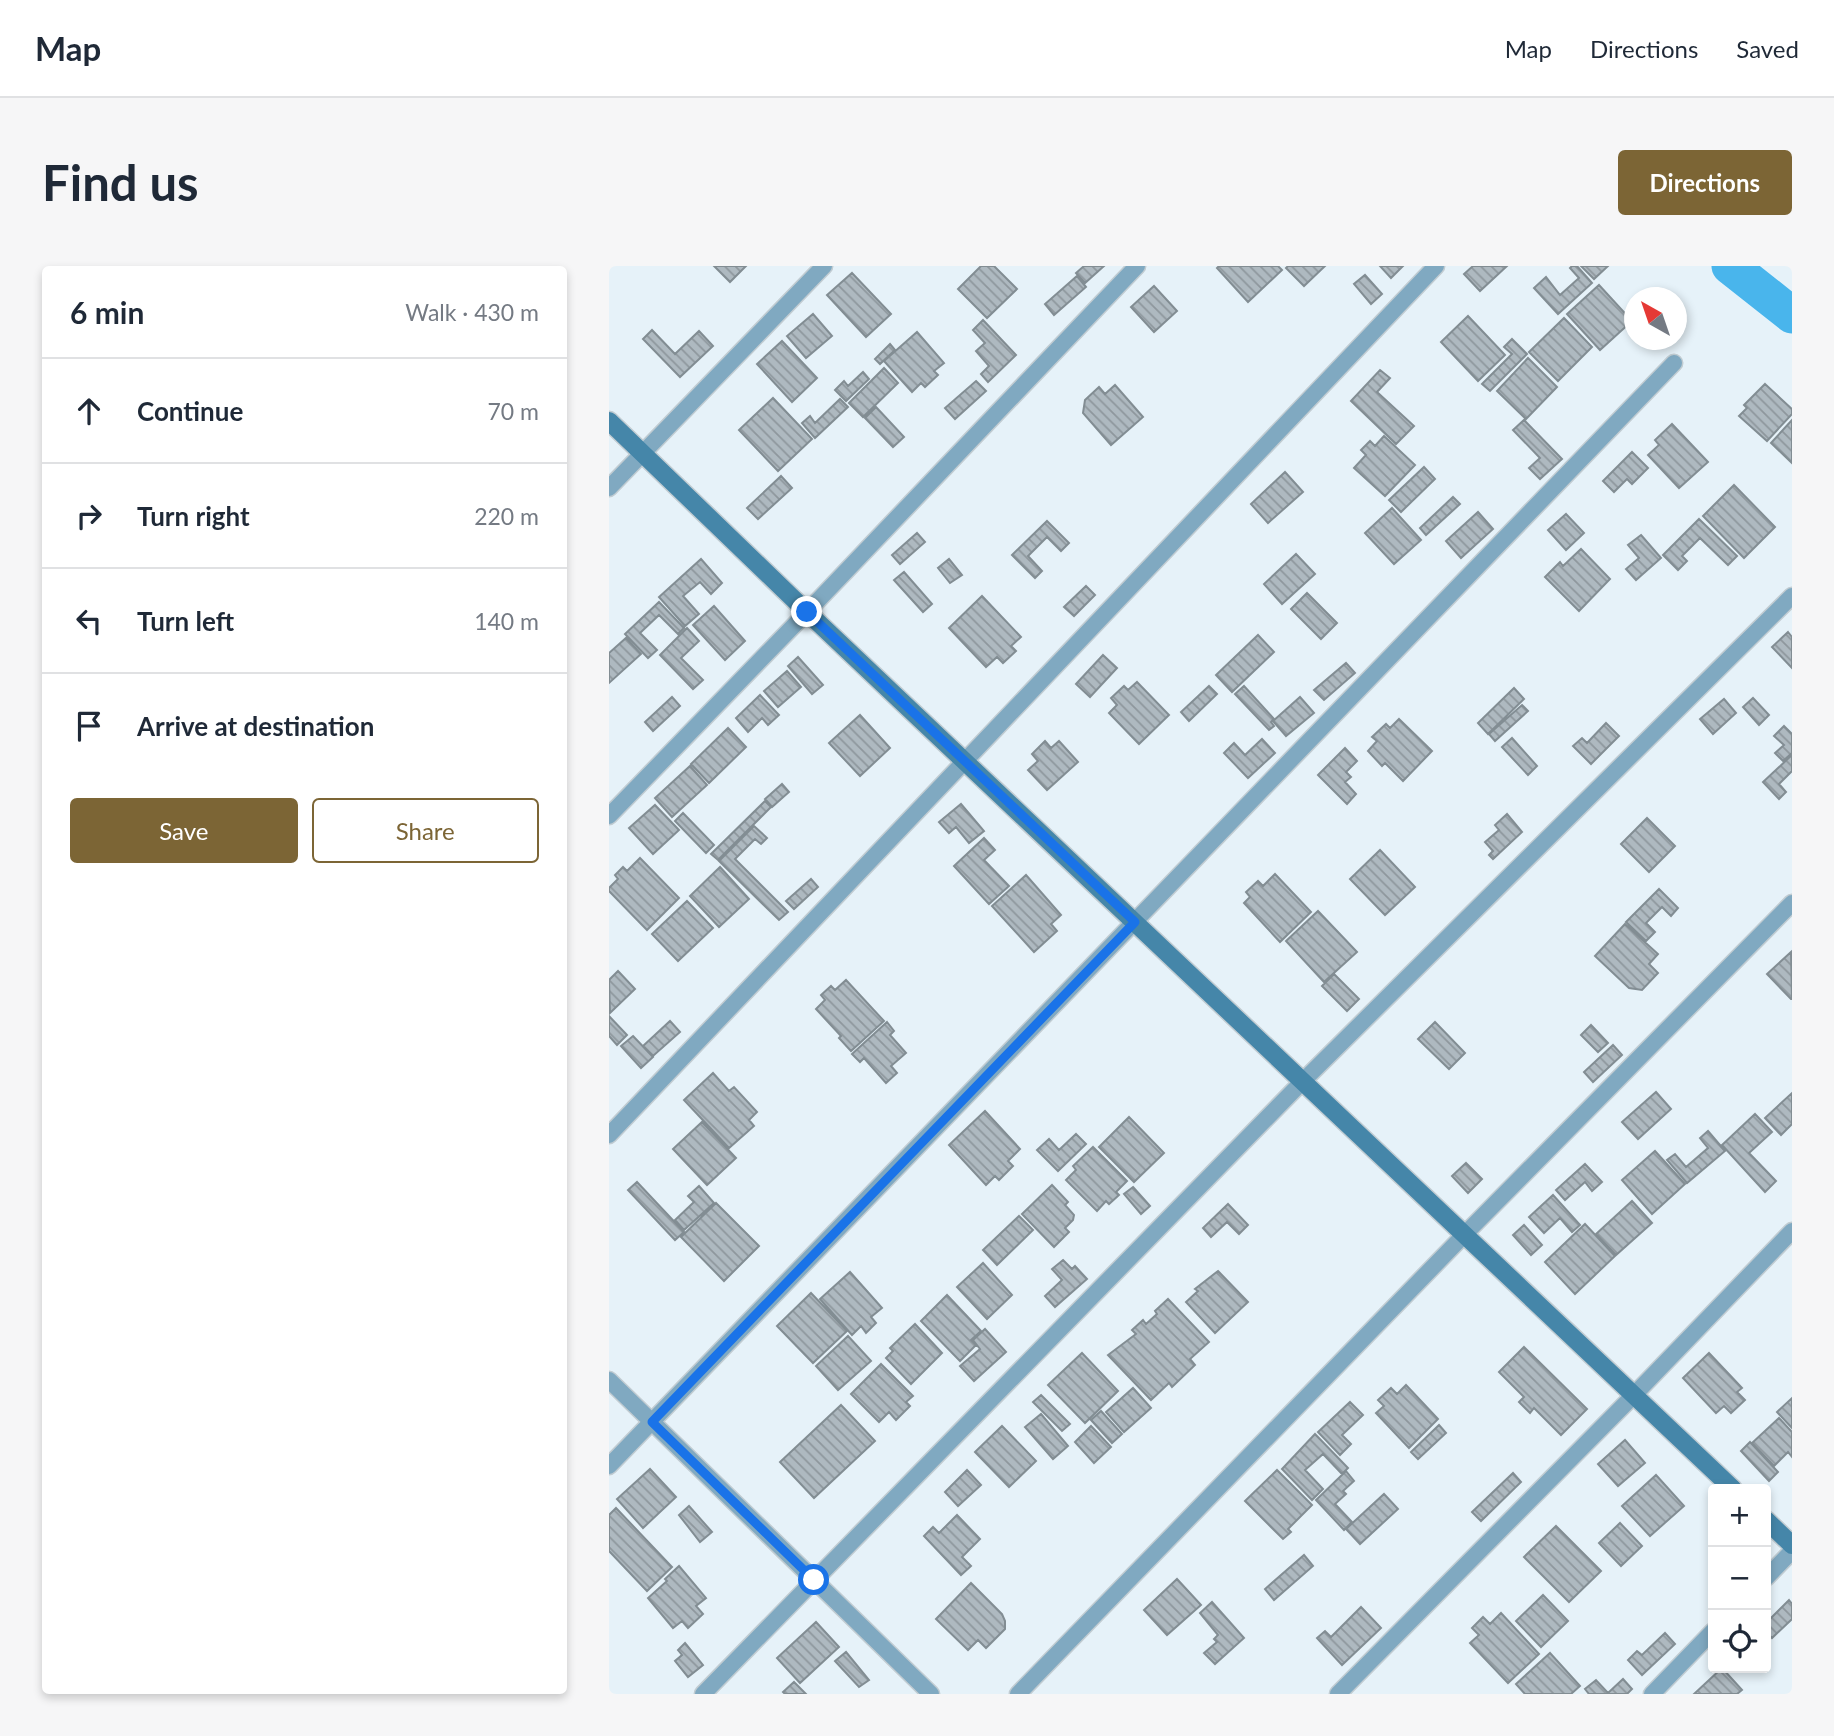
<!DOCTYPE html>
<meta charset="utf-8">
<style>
body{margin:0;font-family:Lato,sans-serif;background:#f6f6f7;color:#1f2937}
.controls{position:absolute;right:21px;bottom:21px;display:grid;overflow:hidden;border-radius:7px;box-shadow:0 4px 10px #0003}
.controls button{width:63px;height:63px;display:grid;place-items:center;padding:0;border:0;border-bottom:2px solid #e0e1e3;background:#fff;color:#1f2937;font:35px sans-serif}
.compass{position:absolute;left:1015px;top:21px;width:63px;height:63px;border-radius:50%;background:#fff;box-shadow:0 4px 10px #0003;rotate:320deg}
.stop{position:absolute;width:21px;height:21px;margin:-16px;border:5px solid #1a73e8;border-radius:50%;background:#fff}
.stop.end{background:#1a73e8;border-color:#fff;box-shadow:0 2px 7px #0008}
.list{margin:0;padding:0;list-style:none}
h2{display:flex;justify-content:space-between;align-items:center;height:91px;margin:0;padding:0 28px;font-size:30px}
h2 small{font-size:23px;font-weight:400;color:#747a83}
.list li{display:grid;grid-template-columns:46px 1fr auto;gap:21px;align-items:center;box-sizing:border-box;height:105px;padding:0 28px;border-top:2px solid #e0e1e3}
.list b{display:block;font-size:26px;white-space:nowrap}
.list em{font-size:23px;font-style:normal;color:#747a83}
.actions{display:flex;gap:14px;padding:21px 28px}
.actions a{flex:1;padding:16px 0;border:2px solid #7c6535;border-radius:7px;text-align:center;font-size:24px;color:#7c6535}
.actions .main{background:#7c6535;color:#fff}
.icon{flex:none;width:38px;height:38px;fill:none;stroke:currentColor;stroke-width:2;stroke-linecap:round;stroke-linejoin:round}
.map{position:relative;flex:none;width:1183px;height:1428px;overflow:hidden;border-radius:7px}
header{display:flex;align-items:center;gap:42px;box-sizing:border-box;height:98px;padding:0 35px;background:#fff;border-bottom:2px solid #e0e1e3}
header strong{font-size:33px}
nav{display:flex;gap:38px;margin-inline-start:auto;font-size:24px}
.intro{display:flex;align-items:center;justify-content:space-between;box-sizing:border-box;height:168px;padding:0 42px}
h1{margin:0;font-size:49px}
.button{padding:18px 32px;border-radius:7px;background:#7c6535;color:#fff;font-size:24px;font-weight:700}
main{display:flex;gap:42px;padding:0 42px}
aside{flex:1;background:#fff;border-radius:7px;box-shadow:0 4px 10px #0003}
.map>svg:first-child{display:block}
</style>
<header>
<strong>Map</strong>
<nav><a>Map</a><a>Directions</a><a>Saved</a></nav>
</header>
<div class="intro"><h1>Find us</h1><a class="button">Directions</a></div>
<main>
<aside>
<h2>6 min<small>Walk · 430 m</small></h2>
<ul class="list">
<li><svg class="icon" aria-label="ahead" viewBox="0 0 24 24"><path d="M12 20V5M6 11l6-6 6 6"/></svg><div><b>Continue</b></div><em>70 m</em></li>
<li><svg class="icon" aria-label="right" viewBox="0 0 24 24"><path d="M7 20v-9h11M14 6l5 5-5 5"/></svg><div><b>Turn right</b></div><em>220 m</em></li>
<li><svg class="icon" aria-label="left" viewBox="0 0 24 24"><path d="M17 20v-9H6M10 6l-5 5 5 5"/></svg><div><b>Turn left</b></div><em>140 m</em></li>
<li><svg class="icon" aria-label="arrive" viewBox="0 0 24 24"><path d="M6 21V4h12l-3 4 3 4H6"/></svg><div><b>Arrive at destination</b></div></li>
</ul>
<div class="actions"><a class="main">Save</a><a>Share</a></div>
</aside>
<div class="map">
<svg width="1183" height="1428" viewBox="0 0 1183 1428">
<defs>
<pattern id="building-back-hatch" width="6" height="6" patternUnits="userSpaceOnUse" patternTransform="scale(1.75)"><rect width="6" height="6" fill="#aeb9c0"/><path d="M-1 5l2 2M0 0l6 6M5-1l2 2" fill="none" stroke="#8e979d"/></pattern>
</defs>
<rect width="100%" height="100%" fill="#e6f2f9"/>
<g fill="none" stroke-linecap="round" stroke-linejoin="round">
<path stroke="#49b5ec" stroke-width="37" d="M1121,0L1183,49"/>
</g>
<path fill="url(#building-back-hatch)" stroke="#828d93" stroke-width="2" d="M105,0H137L121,16Z
M372,0H385L408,23L378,52L349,23Z
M475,0H495L476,17L467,7Z
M610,0H669L673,4L639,36L608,2Z
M679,0H716L695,20L677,2Z
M771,0H794L782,12Z
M864,0H898L871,25L855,8Z
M963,0H968L983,17L949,48L925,22L937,11L951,29L970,12L961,2Z
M972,0H999L985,13Z
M243,7L282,48L257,71L218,29Z
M756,9L773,28L762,38L745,18Z
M468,10L477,21L445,49L436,38Z
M990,19L1023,55L991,84L958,48Z
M545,20L568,45L545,66L522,41Z
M204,48L223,70L197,92L178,70Z
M859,50L896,89L869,115L832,76Z
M955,52L983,81L949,115L920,86Z
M374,54L407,89L379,116L372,108L380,100L367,85L376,77L364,64Z
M43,64L66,88L90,65L104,80L71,111L34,73Z
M308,66L335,97L325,105L329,109L316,121L312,117L303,126L275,95Z
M903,73L918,88L881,125L873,118L903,88L895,81Z
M173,75L208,112L183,136L148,98Z
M281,78L286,84L271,98L266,93Z
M919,92L948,121L917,153L888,125Z
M275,102L289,117L254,151L240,137Z
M771,104L781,112L768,126L805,160L787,178L742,135Z
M254,106L260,113L237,135L226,124L235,115L239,120Z
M367,115L377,125L346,153L336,142Z
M1156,118L1183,143V148L1158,175L1130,150L1138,142L1135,139Z
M506,119L534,151L502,179L474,147L476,134L490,121L496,128Z
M164,132L203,173L169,205L130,164Z
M231,133L239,141L206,172L193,157L201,150L206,157Z
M267,141L295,171L284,181L256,152Z
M915,154L953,193L931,213L920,202L931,192L904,164Z
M1183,154V197L1162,177Z
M1063,158L1099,196L1070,222L1039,189L1050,179L1046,174Z
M775,170L806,199L776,230L745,202L757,189L752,184L761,175L766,180Z
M1023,186L1039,202L1023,218L1018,213L1005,226L994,215Z
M815,201L826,213L792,246L780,234Z
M676,206L694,226L659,257L642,238Z
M172,210L183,222L149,253L138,242Z
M1125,219L1166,261L1135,292L1094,250Z
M844,231L851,238L817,269L811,262Z
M783,242L812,274L785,298L756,267Z
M869,246L884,263L852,292L837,275Z
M957,248L975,267L957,284L939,264Z
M1090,253L1128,290L1119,299L1091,272L1073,290L1078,295L1069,304L1054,289Z
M438,255L460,277L452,285L438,271L419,290L433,305L426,312L403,289Z
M308,267L316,276L291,298L283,289Z
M1032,269L1052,292L1027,314L1017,303L1030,292L1019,279Z
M972,283L1001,313L970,345L936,311L951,296L954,300Z
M687,288L706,308L673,338L655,318Z
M92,293L113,317L102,328L91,316L74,330L90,348L76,360L50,331Z
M340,293L353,309L341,317L329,302Z
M295,306L323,338L314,346L285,314Z
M477,320L486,329L465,350L455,341Z
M698,327L728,357L712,373L682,343Z
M373,330L412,371L402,380L407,385L394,397L388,391L377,401L340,362Z
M50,336L75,362L69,368L50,349L31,367L48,384L39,392L16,368Z
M105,340L136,375L116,394L84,359Z
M78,362L90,375L72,392L94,414L84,423L51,389Z
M1179,366L1183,371V402L1163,381Z
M649,369L665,386L623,426L607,409Z
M17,372L32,388L0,417V387Z
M494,389L508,402L481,431L467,418Z
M189,391L214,419L203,428L179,400Z
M737,397L746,407L715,434L705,424Z
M178,405L192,421L169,441L155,425Z
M528,416L560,449L530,478L500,447L508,439L502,432L515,420L519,424Z
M600,420L608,428L580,455L572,446Z
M635,420L665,453L662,456L665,460L660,464L626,428Z
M905,422L915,433L879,468L869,457Z
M151,429L170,449L159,459L153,452L139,466L127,452Z
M63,431L71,440L44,465L36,456Z
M691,431L705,447L677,470L664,455Z
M1144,432L1160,449L1150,459L1134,441Z
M1115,433L1127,447L1104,468L1091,453Z
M913,439L919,445L886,475L880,468Z
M251,449L281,482L251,510L220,477Z
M790,453L823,485L794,515L776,497L773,500L759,485L768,475L763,471L777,458L781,462Z
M997,457L1010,470L982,498L964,480L973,472L978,477Z
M1175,460L1183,468V487L1174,495L1166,487L1175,479L1165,470Z
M119,462L137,481L100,517L82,498Z
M903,472L928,500L919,509L893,481Z
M653,473L666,487L639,512L615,487L625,477L636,489Z
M436,475L442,482L450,475L469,496L438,524L419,504L429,495L423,488Z
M736,482L748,495L737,506L742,511L736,516L747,528L738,538L709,509Z
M1183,489V505L1170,518L1177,526L1170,533L1154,516Z
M81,500L98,519L63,551L46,532Z
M173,518L180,526L163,541L156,533Z
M156,535L162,541L109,594L102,588Z
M352,538L375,565L360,577L347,561L340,567L330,556Z
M46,539L70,564L44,588L20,562Z
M74,547L105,579L97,587L66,555Z
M898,548L913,566L884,593L880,589L884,585L876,576L890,564L886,559Z
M1038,552L1066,580L1040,606L1012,578Z
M145,560L158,572L152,578L146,573L126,593L179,646L170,654L110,595Z
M375,572L386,584L375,594L400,620L380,638L345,600Z
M771,584L806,621L776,649L741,613Z
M31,592L70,632L38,664L0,625V622L9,613L6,609L14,601L18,605Z
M111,601L140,633L110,661L81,630Z
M666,608L702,646L671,676L635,637L641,631L637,626L649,615L654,620Z
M417,609L452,649L442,658L448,665L425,686L383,640Z
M202,613L209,621L185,643L177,635Z
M1050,623L1069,642L1062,650L1053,641L1037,657L1046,666L1037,675L1017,656Z
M78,635L104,662L69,695L43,668Z
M709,645L748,686L715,716L677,675Z
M1016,658L1049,688L1040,698L1049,707L1033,724L1020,722L986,690Z
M1182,686L1183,733H1182L1158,708Z
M9,705L26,723L1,747L0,714Z
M725,708L750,733L738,745L713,720Z
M237,714L275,755L242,785L230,772L232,770L207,743L216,734L212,729L222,720L226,724Z
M0,750L18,769L8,779L0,770Z
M61,755L71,766L44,790L34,780Z
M278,756L285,765L281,769L297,787L282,800L288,807L277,817L255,792L251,796L243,788Z
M826,756L856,787L840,803L809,773Z
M982,759L999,777L989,786L972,769Z
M24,770L44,791L32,802L12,780Z
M1004,779L1013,789L984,816L975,806Z
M104,807L120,825L125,821L148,846L140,854L145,860L120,882L75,834Z
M1047,826L1062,843L1029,873L1013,856Z
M1183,827V858L1172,869L1156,852Z
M376,845L411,883L399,895L404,900L390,914L386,910L377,919L340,879Z
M1146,848L1163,866L1140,887L1167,915L1156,926L1113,879Z
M520,851L555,887L525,916L490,881Z
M93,856L127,892L98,919L64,883Z
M1099,865L1116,885L1078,917L1058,894L1066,888L1077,901L1099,882L1091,872Z
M467,868L477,878L449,905L428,884L440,873L450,884Z
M484,881L518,915L507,926L510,929L500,938L497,935L488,945L457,914L467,904L464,900Z
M1046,885L1076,918L1043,948L1013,914Z
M857,897L873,913L859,927L843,910Z
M976,898L993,916L983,925L976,916L956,934L947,924Z
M28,916L75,966L66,974L19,924Z
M443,919L459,936L456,939L465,949L464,954L456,962L460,966L445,981L413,948Z
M90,920L105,937L75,964L66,954L85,936L79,930Z
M524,921L541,940L532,948L515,928Z
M944,929L971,959L963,966L951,952L935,967L920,951Z
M1023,935L1043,957L1007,989L987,968Z
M107,937L150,980L115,1015L72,971Z
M619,938L639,959L630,968L618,956L602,971L594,962Z
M410,950L424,964L388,999L374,984Z
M976,958L1006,990L966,1028L936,996Z
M915,959L933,979L922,989L904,969Z
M454,994L463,1003L466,1000L478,1013L446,1041L436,1030L453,1014L443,1003Z
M374,997L403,1029L378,1053L348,1021Z
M609,1005L639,1036L606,1067L577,1036L589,1025L586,1023Z
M241,1006L273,1042L262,1051L267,1057L257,1067L252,1060L243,1069L211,1033Z
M202,1027L238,1065L204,1097L168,1060Z
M338,1029L372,1065L362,1074L367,1079L351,1095L312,1055Z
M559,1033L600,1076L581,1093L586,1099L563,1121L560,1117L542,1134L499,1089L527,1068L523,1064L534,1054L537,1058L548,1048L546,1045Z
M306,1058L333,1087L302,1118L277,1092L284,1085L281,1082Z
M376,1063L397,1086L365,1115L351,1100L371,1083L364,1074Z
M239,1070L262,1095L229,1124L207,1100Z
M915,1081L978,1143L952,1169L925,1142L921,1147L910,1136L915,1131L890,1106Z
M473,1087L509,1125L476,1157L439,1119Z
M1100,1087L1133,1122L1128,1126L1136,1134L1122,1147L1115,1140L1107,1147L1074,1112Z
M272,1098L304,1130L297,1136L301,1140L287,1154L280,1146L270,1156L242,1128Z
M797,1119L829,1153L800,1182L767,1147L775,1140L769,1134L782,1122L788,1128Z
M524,1122L542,1142L515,1166L497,1146Z
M432,1129L461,1158L453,1165L424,1136Z
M1183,1132V1162L1168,1146Z
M741,1136L754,1149L733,1169L742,1178L731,1189L709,1166Z
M232,1139L266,1175L205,1232L171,1196Z
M492,1145L513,1168L503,1177L482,1154Z
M432,1148L459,1180L444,1193L416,1161Z
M1170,1152L1183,1166V1191L1179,1186L1165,1200L1143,1177Z
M830,1159L837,1167L809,1193L802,1186Z
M393,1160L427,1195L400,1221L366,1186Z
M482,1160L502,1181L485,1197L466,1176Z
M706,1168L739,1202L733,1208L714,1188L696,1204L714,1223L703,1234L673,1203Z
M1016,1174L1036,1197L1009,1220L989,1198Z
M1141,1176L1169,1206L1160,1215L1132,1185Z
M41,1203L67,1231L34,1262L8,1233Z
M358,1204L372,1219L349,1240L336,1226Z
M668,1204L703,1239L679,1263L682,1266L674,1273L636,1235Z
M737,1205L745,1215L734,1225L737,1228L726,1238L743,1256L735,1264L707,1234Z
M904,1207L912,1216L872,1255L863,1246Z
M1047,1209L1075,1240L1041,1270L1013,1240Z
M775,1228L789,1243L751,1278L737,1263Z
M80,1240L103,1266L91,1276L70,1249Z
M7,1242L63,1301L38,1325L0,1285V1249Z
M348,1249L371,1273L353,1291L362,1300L352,1309L315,1270L324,1261L330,1267Z
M1011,1257L1033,1280L1012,1300L990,1277Z
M947,1260L992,1305L960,1336L915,1291Z
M695,1289L704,1300L665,1334L656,1323Z
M70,1300L97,1332L87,1340L94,1348L79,1362L73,1355L64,1362L39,1332L58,1315L56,1313Z
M568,1313L592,1339L558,1369L535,1344Z
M362,1317L393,1348L396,1355V1363L377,1382L369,1374L359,1384L327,1353Z
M934,1329L959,1355L932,1381L907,1355Z
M1180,1334L1183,1338V1353L1163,1372L1157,1366V1357Z
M603,1336L635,1372L606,1398L595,1387L608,1376L605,1373L609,1369L591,1347Z
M752,1341L772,1362L733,1399L708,1372L716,1365L722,1371Z
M892,1347L930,1388L899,1417L861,1377L870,1369L863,1362L874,1351L881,1358Z
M207,1356L230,1381L191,1417L168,1392Z
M1056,1367L1066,1378L1033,1409L1019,1394L1028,1385L1033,1389Z
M76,1377L94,1399L79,1411L66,1395L73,1389L69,1384Z
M237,1386L260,1414L250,1421L226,1395Z
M941,1387L971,1420L962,1428H916L907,1418Z
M1113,1402L1133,1424L1128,1428H1085Z
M1014,1413L1023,1423L1018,1428H980L976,1423L987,1414L999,1427Z
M185,1416L197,1428H176L174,1426Z"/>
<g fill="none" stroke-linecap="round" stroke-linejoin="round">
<defs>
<path id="street" d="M0,222L215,0
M0,550L198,346L528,0
M0,869L827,0
M0,1114L322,1428
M0,1200L1065,97
M1157,1312L1183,1285
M94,1428L693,816L1183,330
M409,1428L855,969L1183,637
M729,1428L1024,1130L1183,965
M1043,1428L1104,1365"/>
<path id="secondary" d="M0,155L198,346L1124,1223
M1157,1254L1183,1279"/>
</defs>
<use href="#street" stroke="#c1ccd2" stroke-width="19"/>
<use href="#secondary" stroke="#c1ccd2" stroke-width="21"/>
<use href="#street" stroke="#80a9c1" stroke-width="16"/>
<use href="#secondary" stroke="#4586a9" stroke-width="18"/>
</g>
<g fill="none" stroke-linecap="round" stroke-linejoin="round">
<path stroke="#1a73e8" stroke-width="9" d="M198,346L526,656L43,1156L205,1314"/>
</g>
</svg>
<div class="controls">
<button>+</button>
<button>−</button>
<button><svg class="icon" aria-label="locate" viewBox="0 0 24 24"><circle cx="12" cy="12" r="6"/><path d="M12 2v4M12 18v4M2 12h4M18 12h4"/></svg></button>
</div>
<svg class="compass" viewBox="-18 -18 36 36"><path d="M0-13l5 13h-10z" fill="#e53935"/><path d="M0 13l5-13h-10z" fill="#747a83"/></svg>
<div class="stop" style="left:205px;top:1314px"></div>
<div class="stop end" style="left:198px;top:346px"></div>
</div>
</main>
